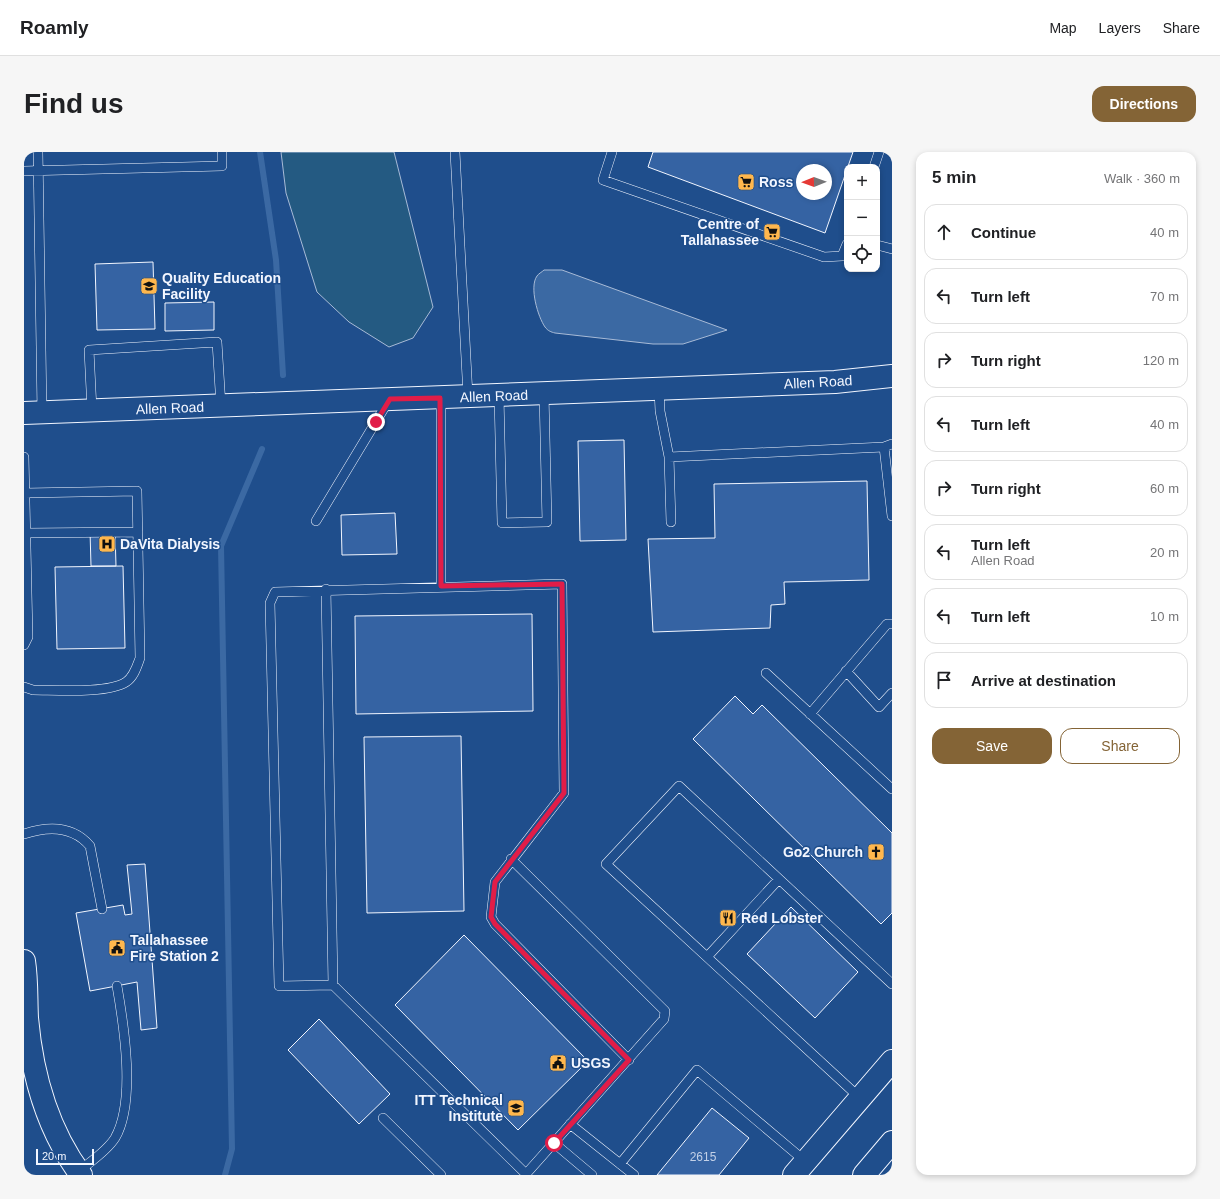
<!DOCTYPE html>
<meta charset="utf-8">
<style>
body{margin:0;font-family:Helvetica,sans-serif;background:#f6f6f6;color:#202124}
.controls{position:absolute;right:12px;top:12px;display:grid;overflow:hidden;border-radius:8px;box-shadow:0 2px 6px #0003}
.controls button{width:36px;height:36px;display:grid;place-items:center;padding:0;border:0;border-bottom:1px solid #e0e0e0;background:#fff;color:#202124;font:20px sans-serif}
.compass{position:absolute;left:772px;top:12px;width:36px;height:36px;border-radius:50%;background:#fff;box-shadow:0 2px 6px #0003;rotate:269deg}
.scale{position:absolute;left:12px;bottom:10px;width:58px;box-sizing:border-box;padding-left:4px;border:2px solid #f2f6ff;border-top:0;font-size:11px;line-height:14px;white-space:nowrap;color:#f2f6ff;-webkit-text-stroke:3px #1f4e8c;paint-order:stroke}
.stop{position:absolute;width:12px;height:12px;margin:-9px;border:3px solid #e11d48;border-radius:50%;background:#fff}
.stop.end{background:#e11d48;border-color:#fff;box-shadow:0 1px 4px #0008}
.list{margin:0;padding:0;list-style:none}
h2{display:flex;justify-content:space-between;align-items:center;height:52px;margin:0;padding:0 16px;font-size:17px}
h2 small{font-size:13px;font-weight:400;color:#757577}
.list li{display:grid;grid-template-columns:26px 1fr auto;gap:12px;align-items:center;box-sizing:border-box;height:56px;margin:0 8px 8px;padding:0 8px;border:1px solid #e0e0e0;border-radius:12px}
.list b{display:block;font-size:15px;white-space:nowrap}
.list p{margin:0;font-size:13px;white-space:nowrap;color:#757577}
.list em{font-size:13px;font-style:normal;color:#757577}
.actions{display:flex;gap:8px;padding:12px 16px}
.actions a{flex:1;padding:9px 0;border:1px solid #846436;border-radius:12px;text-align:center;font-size:14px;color:#846436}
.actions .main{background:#846436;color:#fff}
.icon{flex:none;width:22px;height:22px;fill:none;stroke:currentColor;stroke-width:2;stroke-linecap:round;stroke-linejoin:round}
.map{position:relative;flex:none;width:868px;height:1023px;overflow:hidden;border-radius:12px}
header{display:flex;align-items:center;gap:24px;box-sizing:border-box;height:56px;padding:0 20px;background:#fff;border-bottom:1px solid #e0e0e0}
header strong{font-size:19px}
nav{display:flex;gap:22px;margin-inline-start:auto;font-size:14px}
.intro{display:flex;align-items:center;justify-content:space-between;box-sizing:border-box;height:96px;padding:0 24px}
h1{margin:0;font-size:28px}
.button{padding:10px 18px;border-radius:12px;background:#846436;color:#fff;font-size:14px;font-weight:700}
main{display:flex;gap:24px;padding:0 24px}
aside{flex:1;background:#fff;border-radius:12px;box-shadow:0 2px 6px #0003}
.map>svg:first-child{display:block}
</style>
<header>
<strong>Roamly</strong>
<nav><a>Map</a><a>Layers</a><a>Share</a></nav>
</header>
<div class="intro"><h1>Find us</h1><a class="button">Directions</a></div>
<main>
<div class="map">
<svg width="868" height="1023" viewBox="0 0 868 1023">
<rect width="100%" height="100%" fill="#1f4e8c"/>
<path fill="#245a82" stroke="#a8bbd7" d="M257,0H370L409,155L389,186L365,195L325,170L293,140L262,41Z"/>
<path fill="#3b69a3" stroke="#a8bbd7" d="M520,118H538L703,178L659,192H629L531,181C527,180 524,179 521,175C514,165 505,135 513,124C514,122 518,120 520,118Z"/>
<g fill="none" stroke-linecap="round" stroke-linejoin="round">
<path stroke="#3b69a3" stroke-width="6" d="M236,0L252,108L259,223
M201,1023L208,997L197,394L238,297"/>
</g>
<path fill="#3563a3" stroke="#f2f6ff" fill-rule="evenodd" d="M629,0H829L801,81L624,15ZM778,18H802V42H778Z
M129,110L131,177L73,178L71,112Z
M190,150V178L141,179V151Z
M600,288L602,388L556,389L554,289Z
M843,329L845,428L760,430L761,452L747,453L746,476L629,480L624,387L691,386L690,332Z
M371,361L373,402L318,403L317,363Z
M66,379H91L92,414H67Z
M99,414L101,496L33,497L31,415Z
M508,462L509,559L332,562L331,464Z
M711,544L729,562L738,553L868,681V761L857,772L669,587Z
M437,584L440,759L343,761L340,585Z
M121,712L133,876L117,878L113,830L66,839L52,761L99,753L101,763L108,762L103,713Z
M767,755L834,820L791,866L723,802Z
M440,783L564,909L494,978L371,853Z
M295,867L366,942L335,972L264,898Z
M688,956L725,986L695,1023H633Z"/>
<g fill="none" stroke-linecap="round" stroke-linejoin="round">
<defs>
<path id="lane" d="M14,0L18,261
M431,0L444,244
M588,0L579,28L800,105L818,104L823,92
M850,15L855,0
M0,19L198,14V0
M853,93L868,97
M635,237L636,259L645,305L647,370
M475,244L478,371L523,370L520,242
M417,246V434
M68,258L65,198L193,190L197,254
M860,295L868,364
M0,305L4,485L0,493
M645,305L860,295L868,292
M292,369L365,248
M2,381L114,380
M302,437L309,833
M822,519L855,555L868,541
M742,521L868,637
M0,535L9,538C32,538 83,542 102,530C110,525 113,514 116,506L113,339L1,341
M786,562L863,472H868
M0,682C24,674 49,674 66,694L78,757
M487,707L641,859L640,867L502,1022L309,833L255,834L246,451L251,440L538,432L540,641L471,730L467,765L471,772L605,908
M683,805L755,727
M836,946L582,712L655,634L868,832
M359,966L417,1023
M546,972L610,1023
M530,991L568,1023
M596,1012L673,918L782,1010
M55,1019C66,1010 83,999 91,986C112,950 100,874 93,834"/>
<path id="secondary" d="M0,261L811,230L868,224
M0,809C3,828 2,847 3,866C8,923 23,977 57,1023"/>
<path id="primary" d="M770,1023L868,909
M840,1023L868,990"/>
</defs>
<use href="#lane" stroke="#f2f6ff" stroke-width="10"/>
<use href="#secondary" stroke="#f2f6ff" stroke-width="24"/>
<use href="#primary" stroke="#f2f6ff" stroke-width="24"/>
<use href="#lane" stroke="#1f4e8c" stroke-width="9"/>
<use href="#secondary" stroke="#1f4e8c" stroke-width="22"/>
<use href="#primary" stroke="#1f4e8c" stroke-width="22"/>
</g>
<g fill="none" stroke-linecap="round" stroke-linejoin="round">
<path stroke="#e11d48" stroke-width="5" d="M352,270L366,247L416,246L417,434L538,432L540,641L471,730L467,765L471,772L605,908L530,991"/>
</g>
<defs>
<symbol id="supermarket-square" viewBox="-11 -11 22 22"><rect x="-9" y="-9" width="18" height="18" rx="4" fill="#ffb74d" stroke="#1f4e8c"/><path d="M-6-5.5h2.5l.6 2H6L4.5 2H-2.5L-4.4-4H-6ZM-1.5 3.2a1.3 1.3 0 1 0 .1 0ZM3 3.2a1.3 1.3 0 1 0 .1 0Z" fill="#111"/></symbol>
<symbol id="school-square" viewBox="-11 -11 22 22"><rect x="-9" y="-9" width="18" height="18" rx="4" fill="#ffb74d" stroke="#1f4e8c"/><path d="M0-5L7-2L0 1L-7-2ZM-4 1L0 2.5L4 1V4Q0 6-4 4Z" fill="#111"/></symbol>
<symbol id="hospital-square" viewBox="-11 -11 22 22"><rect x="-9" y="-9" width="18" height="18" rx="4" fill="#ffb74d" stroke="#1f4e8c"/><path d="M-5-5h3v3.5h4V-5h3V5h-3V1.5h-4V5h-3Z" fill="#111"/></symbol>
<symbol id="church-square" viewBox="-11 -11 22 22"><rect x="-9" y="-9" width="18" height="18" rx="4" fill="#ffb74d" stroke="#1f4e8c"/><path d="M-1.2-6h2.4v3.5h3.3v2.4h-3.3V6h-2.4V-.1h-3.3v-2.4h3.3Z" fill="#111"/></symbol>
<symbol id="restaurant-square" viewBox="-11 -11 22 22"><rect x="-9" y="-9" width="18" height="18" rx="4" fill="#ffb74d" stroke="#1f4e8c"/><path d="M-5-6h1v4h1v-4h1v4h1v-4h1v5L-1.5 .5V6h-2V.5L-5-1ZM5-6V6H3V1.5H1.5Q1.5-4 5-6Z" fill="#111"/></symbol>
<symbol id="civic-square" viewBox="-11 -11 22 22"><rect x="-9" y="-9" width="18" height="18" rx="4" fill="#ffb74d" stroke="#1f4e8c"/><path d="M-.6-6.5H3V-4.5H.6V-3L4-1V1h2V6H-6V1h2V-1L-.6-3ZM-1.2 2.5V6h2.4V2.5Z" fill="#111"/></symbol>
<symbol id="university-square" viewBox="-11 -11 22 22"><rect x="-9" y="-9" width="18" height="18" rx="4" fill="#ffb74d" stroke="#1f4e8c"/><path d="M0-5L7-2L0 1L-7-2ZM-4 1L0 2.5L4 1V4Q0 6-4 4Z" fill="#111"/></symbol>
</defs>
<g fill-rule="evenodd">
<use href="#supermarket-square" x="712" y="20" width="20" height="20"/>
<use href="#supermarket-square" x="738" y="70" width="20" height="20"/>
<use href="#school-square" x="115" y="124" width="20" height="20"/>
<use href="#hospital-square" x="73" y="382" width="20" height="20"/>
<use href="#church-square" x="842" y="690" width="20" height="20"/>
<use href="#restaurant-square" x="694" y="756" width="20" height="20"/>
<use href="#civic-square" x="83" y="786" width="20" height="20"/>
<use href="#civic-square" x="524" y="901" width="20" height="20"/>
<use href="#university-square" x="482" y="946" width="20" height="20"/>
</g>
<g text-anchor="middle" stroke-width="3" stroke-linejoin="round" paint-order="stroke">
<g font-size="12" fill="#c3d1e8">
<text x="679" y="1009">2615</text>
</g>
<g font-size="14" font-weight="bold" fill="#f2f6ff" stroke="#1f4e8c" text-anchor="start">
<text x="735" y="35">Ross</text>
<text x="735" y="77" text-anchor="end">Centre of<tspan x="735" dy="16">Tallahassee</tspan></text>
<text x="138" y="131">Quality Education<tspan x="138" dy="16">Facility</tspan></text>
<text x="96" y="397">DaVita Dialysis</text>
<text x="839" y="705" text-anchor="end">Go2 Church</text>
<text x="717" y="771">Red Lobster</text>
<text x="106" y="793">Tallahassee<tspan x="106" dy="16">Fire Station 2</tspan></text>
<text x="547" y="916">USGS</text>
<text x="479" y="953" text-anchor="end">ITT Technical<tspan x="479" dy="16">Institute</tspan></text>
</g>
<g font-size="14" fill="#f2f6ff" stroke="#1f4e8c">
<text transform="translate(794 230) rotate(-3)" y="5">Allen Road</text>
<text transform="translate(470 244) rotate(-2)" y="5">Allen Road</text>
<text transform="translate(146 256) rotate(-2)" y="5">Allen Road</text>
</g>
</g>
</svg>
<div class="controls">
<button>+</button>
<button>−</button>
<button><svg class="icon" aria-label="locate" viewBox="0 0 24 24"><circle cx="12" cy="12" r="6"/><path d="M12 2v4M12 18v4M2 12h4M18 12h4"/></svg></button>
</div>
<svg class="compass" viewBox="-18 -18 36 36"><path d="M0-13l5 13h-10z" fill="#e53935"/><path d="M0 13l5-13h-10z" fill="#757577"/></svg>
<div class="scale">20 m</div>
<div class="stop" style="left:530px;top:991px"></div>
<div class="stop end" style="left:352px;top:270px"></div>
</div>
<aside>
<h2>5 min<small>Walk · 360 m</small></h2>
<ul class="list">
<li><svg class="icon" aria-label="ahead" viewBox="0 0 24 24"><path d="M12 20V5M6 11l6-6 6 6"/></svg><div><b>Continue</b></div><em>40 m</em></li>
<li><svg class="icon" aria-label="left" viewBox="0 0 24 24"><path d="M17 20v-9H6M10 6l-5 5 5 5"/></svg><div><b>Turn left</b></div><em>70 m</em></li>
<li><svg class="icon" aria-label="right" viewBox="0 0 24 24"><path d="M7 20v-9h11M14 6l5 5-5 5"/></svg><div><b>Turn right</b></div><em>120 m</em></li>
<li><svg class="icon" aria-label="left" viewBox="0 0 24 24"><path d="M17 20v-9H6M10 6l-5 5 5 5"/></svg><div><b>Turn left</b></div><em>40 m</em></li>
<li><svg class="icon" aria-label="right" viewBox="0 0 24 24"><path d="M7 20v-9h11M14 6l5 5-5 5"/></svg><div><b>Turn right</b></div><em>60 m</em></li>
<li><svg class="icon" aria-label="left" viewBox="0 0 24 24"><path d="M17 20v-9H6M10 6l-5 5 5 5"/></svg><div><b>Turn left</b><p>Allen Road</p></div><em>20 m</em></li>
<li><svg class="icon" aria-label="left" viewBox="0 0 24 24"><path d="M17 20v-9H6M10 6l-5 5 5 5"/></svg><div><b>Turn left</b></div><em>10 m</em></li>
<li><svg class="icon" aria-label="arrive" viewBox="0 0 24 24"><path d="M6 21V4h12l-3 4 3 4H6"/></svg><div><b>Arrive at destination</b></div></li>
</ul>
<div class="actions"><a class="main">Save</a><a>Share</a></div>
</aside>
</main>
